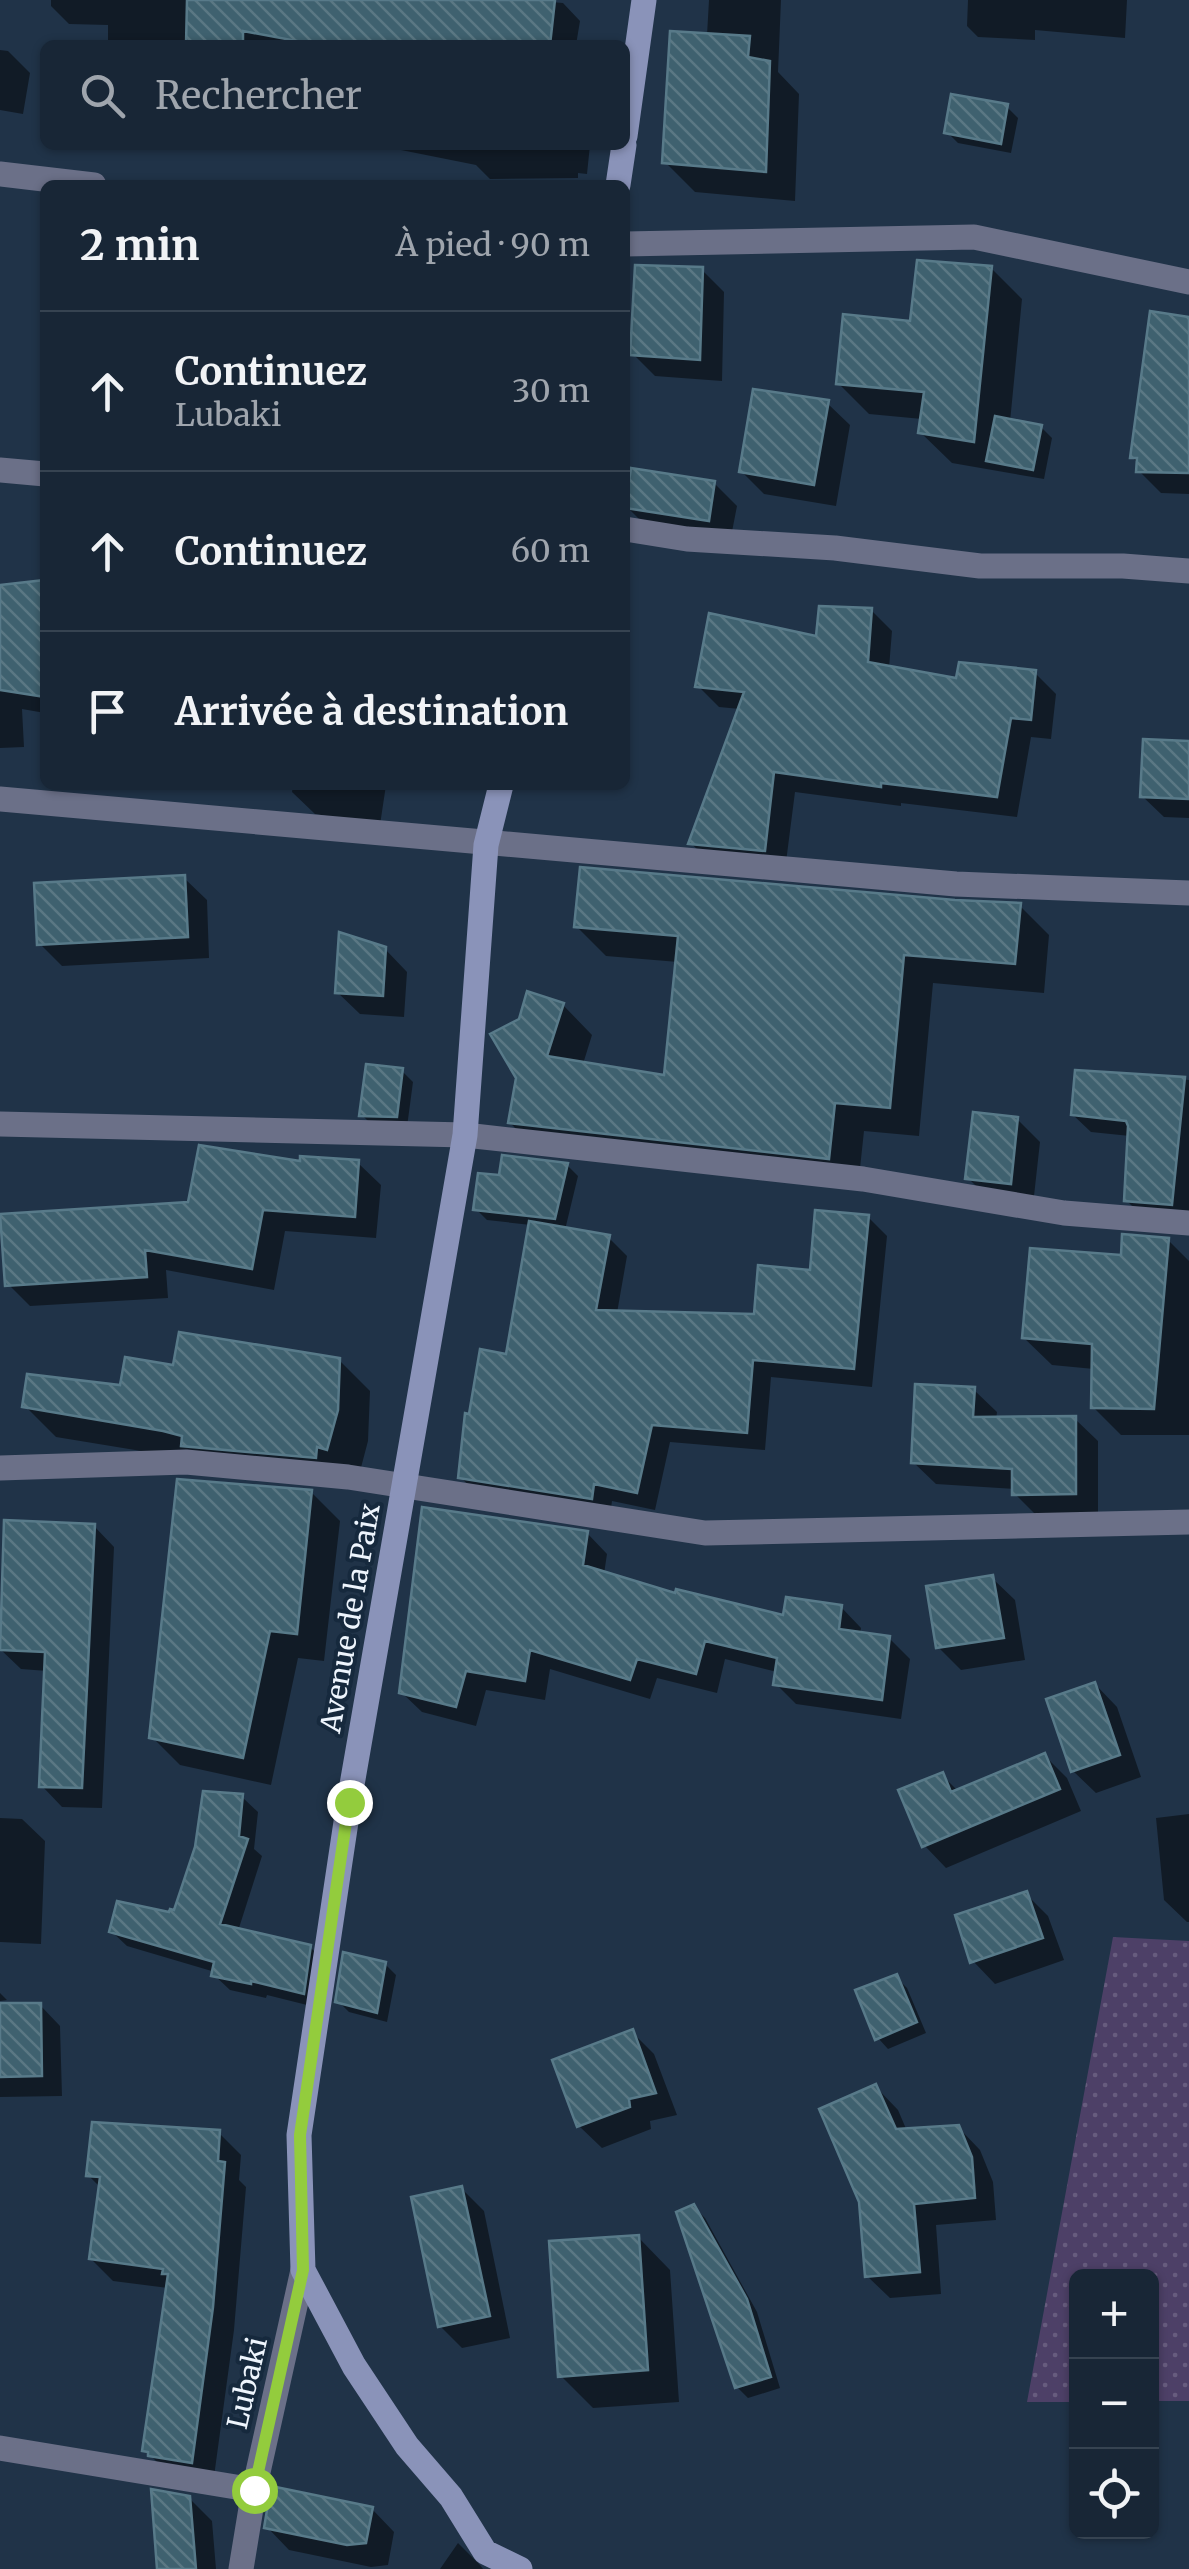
<!DOCTYPE html>
<html lang="fr">
<meta charset="utf-8">
<style>
body{margin:0;font-family:Merriweather,serif;background:#212e3e;color:#f1f3f6}
.controls{position:absolute;right:30px;bottom:30px;display:grid;overflow:hidden;border-radius:15px;box-shadow:0 2px 8px #0004}
.controls button{width:90px;height:90px;display:grid;place-items:center;padding:0;border:0;border-bottom:2px solid #364351;background:#182636;color:#f1f3f6;font:50px sans-serif}
.stop{position:absolute;width:30px;height:30px;margin:-22px;border:8px solid #93cc3d;border-radius:50%;background:#fff}
.stop.end{background:#93cc3d;border-color:#fff;box-shadow:0 2px 10px #0008}
.list{margin:0;padding:0;list-style:none}
h2{display:flex;justify-content:space-between;align-items:center;height:130px;margin:0;padding:0 40px;font-size:42px}
h2 small{font-size:32px;font-weight:400;color:#9fa5ad}
.list li{display:grid;grid-template-columns:65px 1fr auto;gap:30px;align-items:center;box-sizing:border-box;height:160px;padding:0 40px;border-top:2px solid #364351}
.list b{display:block;font-size:38px;white-space:nowrap}
.list p{margin:0;font-size:32px;white-space:nowrap;color:#9fa5ad}
.list em{font-size:32px;font-style:normal;color:#9fa5ad}
.icon{flex:none;width:55px;height:55px;fill:none;stroke:currentColor;stroke-width:2;stroke-linecap:round;stroke-linejoin:round}
.map{position:relative;flex:none;width:1189px;height:2569px;overflow:hidden}
.search{position:absolute;background:#182636;box-shadow:0 2px 8px #0004;left:40px;top:40px;width:590px;height:110px;display:flex;align-items:center;gap:25px;box-sizing:border-box;padding:0 35px;border-radius:15px;color:#9fa5ad;font-size:38px}
.panel{position:absolute;background:#182636;box-shadow:0 2px 8px #0004;left:40px;top:180px;width:590px;height:610px;border-radius:15px}
.map>svg:first-child{display:block}
</style>
<div class="map">
<svg width="1189" height="2569" viewBox="0 0 1189 2569">
<defs>
<pattern id="grass-dots" width="8" height="8" patternUnits="userSpaceOnUse" patternTransform="scale(2.5)"><rect width="8" height="8" fill="#4d4067"/><path d="M2 2h.1M6 6h.1" fill="none" stroke="#675c7e" stroke-width="1.8" stroke-linecap="round"/></pattern>
<pattern id="building-back-hatch" width="6" height="6" patternUnits="userSpaceOnUse" patternTransform="scale(2.5)"><rect width="6" height="6" fill="#3f616f"/><path d="M-1 5l2 2M0 0l6 6M5-1l2 2" fill="none" stroke="#5b7884"/></pattern>
</defs>
<rect width="100%" height="100%" fill="#203348"/>
<path fill="url(#grass-dots)" d="M1113,1937L1189,1941V2401H1152V2276H1076V2402H1027Z"/>
<path fill="#0007" d="M51,0H294L293,45H108V25L69,24L51,6Z
M341,0H527L563,3L580,21L576,45H335Z
M709,0H781L778,72L799,94L795,201L695,192L665,162L707,35Z
M968,0H1127L1125,38L1035,30V40L978,37L967,26Z
M0,50L8,51L30,73L23,114L0,110Z
M1007,107L1018,118L1011,153L958,143L947,132Z
M376,145H590L587,174L578,173V178L490,179L476,165Z
M991,268L1022,299L1010,422L1041,427L1052,438L1044,479L952,463L920,432L922,419L869,414L838,383Z
M702,270L724,292L722,381L655,376L633,354Z
M1189,319V494L1161,493L1139,471V464L1132,457Z
M827,403L850,425L836,506L764,494L741,471Z
M714,483L737,506L730,542L650,530L628,508Z
M45,583V713L22,709L24,747L0,748V587Z
M871,610L892,631L889,668L958,681L1035,673L1056,694L1051,739L1031,737L1017,817L901,803V806L795,792L785,870L711,864L691,843L740,709L719,707L698,686L818,639Z
M1189,744V818L1164,817L1142,796Z
M293,785H386L380,825L315,814L292,792Z
M184,878L207,900L209,958L62,966L40,944Z
M1020,906L1049,935L1044,993L933,983L919,1136L864,1131L858,1187L540,1152L510,1123L563,1005L592,1035L583,1064L667,1078L678,962L606,956L576,926Z
M385,949L407,972L404,1017L360,1014L337,992Z
M402,1071L413,1082L407,1127L373,1126L362,1115Z
M1077,1073L1189,1080V1222L1144,1218L1126,1200L1130,1136L1091,1132L1073,1115Z
M1017,1119L1040,1142L1033,1205L990,1200L968,1178Z
M358,1163L381,1185L376,1238L285,1231L274,1290L166,1270L168,1298L30,1306L8,1284L190,1204L302,1164Z
M567,1165L578,1176L565,1230L609,1238L627,1256L617,1313L757,1317L812,1273L868,1217L887,1236L872,1387L771,1377L765,1450L670,1442L655,1510L612,1501L610,1516L479,1495L460,1477L471,1416L508,1357L531,1225L487,1220L476,1209L501,1178Z
M1168,1240L1189,1261V1435H1121L1093,1407L1094,1369L1052,1365L1024,1338L1123,1258Z
M339,1360L370,1391L368,1441L358,1479L196,1460L56,1437L25,1406L122,1388Z
M974,1390L997,1412L996,1420L1075,1419L1098,1441V1516H1037L1015,1494V1489L936,1484L913,1462Z
M311,1492L340,1521L324,1661L298,1658L271,1785L180,1765L152,1737Z
M94,1526L114,1547L102,1808L62,1807L42,1786L47,1671L21,1669L0,1649Z
M587,1533L607,1554L604,1574L676,1596L785,1618L841,1607L861,1628L860,1634L889,1638L910,1659L901,1719L796,1704L776,1684L777,1672L725,1659L717,1693L657,1678L650,1699L550,1669L545,1700L486,1690L476,1726L422,1712L401,1692Z
M992,1578L1015,1600L1025,1660L961,1670L938,1647Z
M1095,1684L1117,1707L1141,1777L1096,1793L1073,1771Z
M1045,1756L1067,1778L1081,1811L946,1868L924,1845L942,1775L959,1792Z
M242,1797L258,1812L254,1849L262,1856L238,1931L310,1947L325,1962L319,2008L267,1995L266,1998L230,1990L214,1975L215,1972L127,1946L111,1931L176,1913Z
M1189,1814V1922H1187L1164,1900L1156,1818Z
M0,1818L22,1819L45,1841L41,1944L0,1942Z
M1026,1894L1048,1916L1064,1960L995,1984L973,1961Z
M385,1964L396,1975L387,2022L349,2012L338,2001Z
M896,1977L907,1988L926,2033L888,2049L878,2038Z
M0,1993L7,2000L0,2001V2006L40,2005L60,2026L62,2096L0,2097Z
M632,2032L654,2054L677,2115L650,2121L651,2129L602,2148L579,2126Z
M876,2087L898,2110L907,2131L958,2127L980,2150L993,2182L996,2220L936,2225L941,2294L890,2298L867,2276Z
M219,2133L241,2155L239,2180L246,2187L234,2330L213,2484L167,2472L145,2450L168,2288L113,2281L91,2259L101,2188L88,2175Z
M461,2188L484,2211L510,2338L462,2348L440,2326Z
M694,2207L705,2218L757,2312L780,2388L748,2398L737,2387Z
M638,2237L670,2270L679,2402L593,2408L561,2376Z
M189,2498L212,2521L216,2569H159Z
M372,2509L394,2532L388,2565L371,2567L289,2550L267,2527Z
M458,2543L480,2565L483,2569H440Z"/>
<path fill="url(#building-back-hatch)" stroke="#587a89" stroke-width="2.5" d="M187,0H555L550,45H318L243,31V45H186Z
M670,31L750,36L748,57L770,61L766,172L662,163Z
M951,94L1008,104L1001,144L944,133Z
M917,260L992,266L974,442L918,433L924,392L836,384L843,314L910,321Z
M635,265L703,267L700,360L630,355Z
M1150,311L1189,317V473L1136,472L1137,458H1130Z
M753,389L829,400L814,485L739,472Z
M995,416L1042,425L1033,470L986,461Z
M631,468L715,481L709,521L625,508Z
M45,580V697L0,690V585Z
M819,606L872,608L868,662L956,678L959,662L1036,670L1031,720L1011,718L997,797L881,783V787L774,772L765,851L688,844L744,692L695,687L709,613L816,636Z
M1143,739L1189,741V799L1140,797Z
M580,867L955,900L1021,903L1015,964L904,955L890,1108L835,1103L829,1159L508,1123L516,1078L490,1034L519,1019L527,991L564,1003L547,1056L664,1075L678,936L574,927Z
M185,875L188,937L37,945L34,883Z
M339,932L386,947L383,996L335,993Z
M366,1064L403,1068L397,1117L359,1116Z
M1075,1070L1185,1077L1172,1205L1124,1201L1128,1126L1126,1121L1071,1115Z
M973,1112L1018,1117L1011,1184L965,1179Z
M199,1145L300,1161V1156L359,1160L355,1217L263,1210L252,1269L145,1250L147,1277L5,1286L0,1214L188,1202Z
M502,1155L568,1163L555,1219L473,1210L478,1173L499,1175Z
M815,1210L869,1215L854,1369L753,1360L747,1433L652,1425L637,1493L594,1484L592,1499L458,1478L465,1413L469,1414L480,1349L506,1354L529,1221L610,1235L596,1310L754,1314L758,1265L810,1270Z
M1122,1234L1169,1238L1154,1409L1091,1408L1092,1344L1022,1338L1030,1248L1121,1255Z
M179,1332L340,1358L338,1410L327,1450L317,1447L316,1458L181,1446L182,1436L163,1431L22,1407L27,1374L120,1385L125,1357L173,1365Z
M915,1384L975,1387L973,1417L1076,1416V1494L1012,1495V1469L911,1463Z
M177,1479L312,1490L297,1634L270,1631L243,1758L149,1738Z
M422,1507L588,1531L583,1565L675,1593L676,1589L783,1615L786,1597L842,1605L839,1629L890,1636L882,1700L773,1685L777,1658L705,1641L696,1674L637,1659L630,1680L530,1650L525,1681L466,1671L456,1707L399,1693Z
M4,1520L95,1524L82,1788L39,1787L45,1652L0,1650Z
M993,1575L1004,1638L936,1648L926,1586Z
M1095,1682L1120,1755L1071,1772L1046,1699Z
M1045,1753L1060,1789L922,1847L898,1790L943,1772L951,1792Z
M203,1791L243,1794L239,1836L248,1839L220,1924L311,1945L304,1994L251,1981V1984L211,1976L214,1962L109,1932L117,1901L169,1912L170,1909L174,1910L195,1847Z
M1027,1891L1043,1938L970,1963L955,1915Z
M343,1952L386,1962L377,2013L335,2002Z
M897,1974L917,2022L875,2040L855,1990Z
M0,2003H41L42,2076L0,2077Z
M633,2029L656,2093L629,2099L630,2107L577,2127L552,2060Z
M876,2084L896,2129L959,2125L972,2157L975,2198L914,2204L920,2272L865,2277L859,2202L819,2109Z
M92,2122L220,2130L218,2161L225,2162L213,2307L192,2463L148,2456V2452L142,2451L168,2274H162L163,2269L89,2259L100,2177L86,2176Z
M462,2186L490,2316L438,2327L411,2197Z
M694,2204L747,2299L771,2377L735,2388L676,2212Z
M639,2235L648,2370L558,2377L549,2241Z
M271,2486L373,2507L366,2543L347,2545L264,2528Z
M151,2489L190,2496L196,2569H157Z"/>
<g fill="none" stroke-linecap="round" stroke-linejoin="round">
<path stroke="#6b7088" stroke-width="25" d="M0,174L94,185
M625,244L974,237L1189,282
M0,470L45,474
M625,529L687,539L835,548L980,566H1123L1189,571
M0,799L956,884L1189,893
M0,1124L465,1135L863,1179L1064,1213L1189,1223
M0,1468L186,1462L348,1477L705,1533L1189,1522
M0,2448L254,2490
M241,2569L254,2490L303,2270"/>
<path stroke="#8a93b9" stroke-width="25" d="M625,136L644,0
M618,185L624,145
M501,785L486,845L465,1135L349,1802L299,2135L303,2270L354,2366L407,2446L451,2497L485,2552L520,2569"/>
</g>
<g fill="none" stroke-linecap="round" stroke-linejoin="round">
<path stroke="#93cc3d" stroke-width="12" d="M254,2490L303,2270L300,2135L349,1802"/>
</g>
<g text-anchor="middle" stroke-width="8" stroke-linejoin="round" paint-order="stroke">
<g font-size="28" fill="#eef5fd" stroke="#16293d">
<text transform="translate(350 1618) rotate(-80)" y="10">Avenue de la Paix</text>
<text transform="translate(247 2383) rotate(-77)" y="10">Lubaki</text>
</g>
</g>
</svg>
<div class="controls">
<button>+</button>
<button>−</button>
<button><svg class="icon" aria-label="locate" viewBox="0 0 24 24"><circle cx="12" cy="12" r="6"/><path d="M12 2v4M12 18v4M2 12h4M18 12h4"/></svg></button>
</div>
<div class="stop" style="left:254px;top:2490px"></div>
<div class="stop end" style="left:349px;top:1802px"></div>
<div class="search"><svg class="icon" aria-label="search" viewBox="0 0 24 24"><circle cx="10" cy="10" r="6"/><path d="M15 15l6 6"/></svg>Rechercher</div>
<section class="panel">
<h2>2 min<small>À pied · 90 m</small></h2>
<ul class="list">
<li><svg class="icon" aria-label="ahead" viewBox="0 0 24 24"><path d="M12 20V5M6 11l6-6 6 6"/></svg><div><b>Continuez</b><p>Lubaki</p></div><em>30 m</em></li>
<li><svg class="icon" aria-label="ahead" viewBox="0 0 24 24"><path d="M12 20V5M6 11l6-6 6 6"/></svg><div><b>Continuez</b></div><em>60 m</em></li>
<li><svg class="icon" aria-label="arrive" viewBox="0 0 24 24"><path d="M6 21V4h12l-3 4 3 4H6"/></svg><div><b>Arrivée à destination</b></div></li>
</ul>
</section>
</div>
